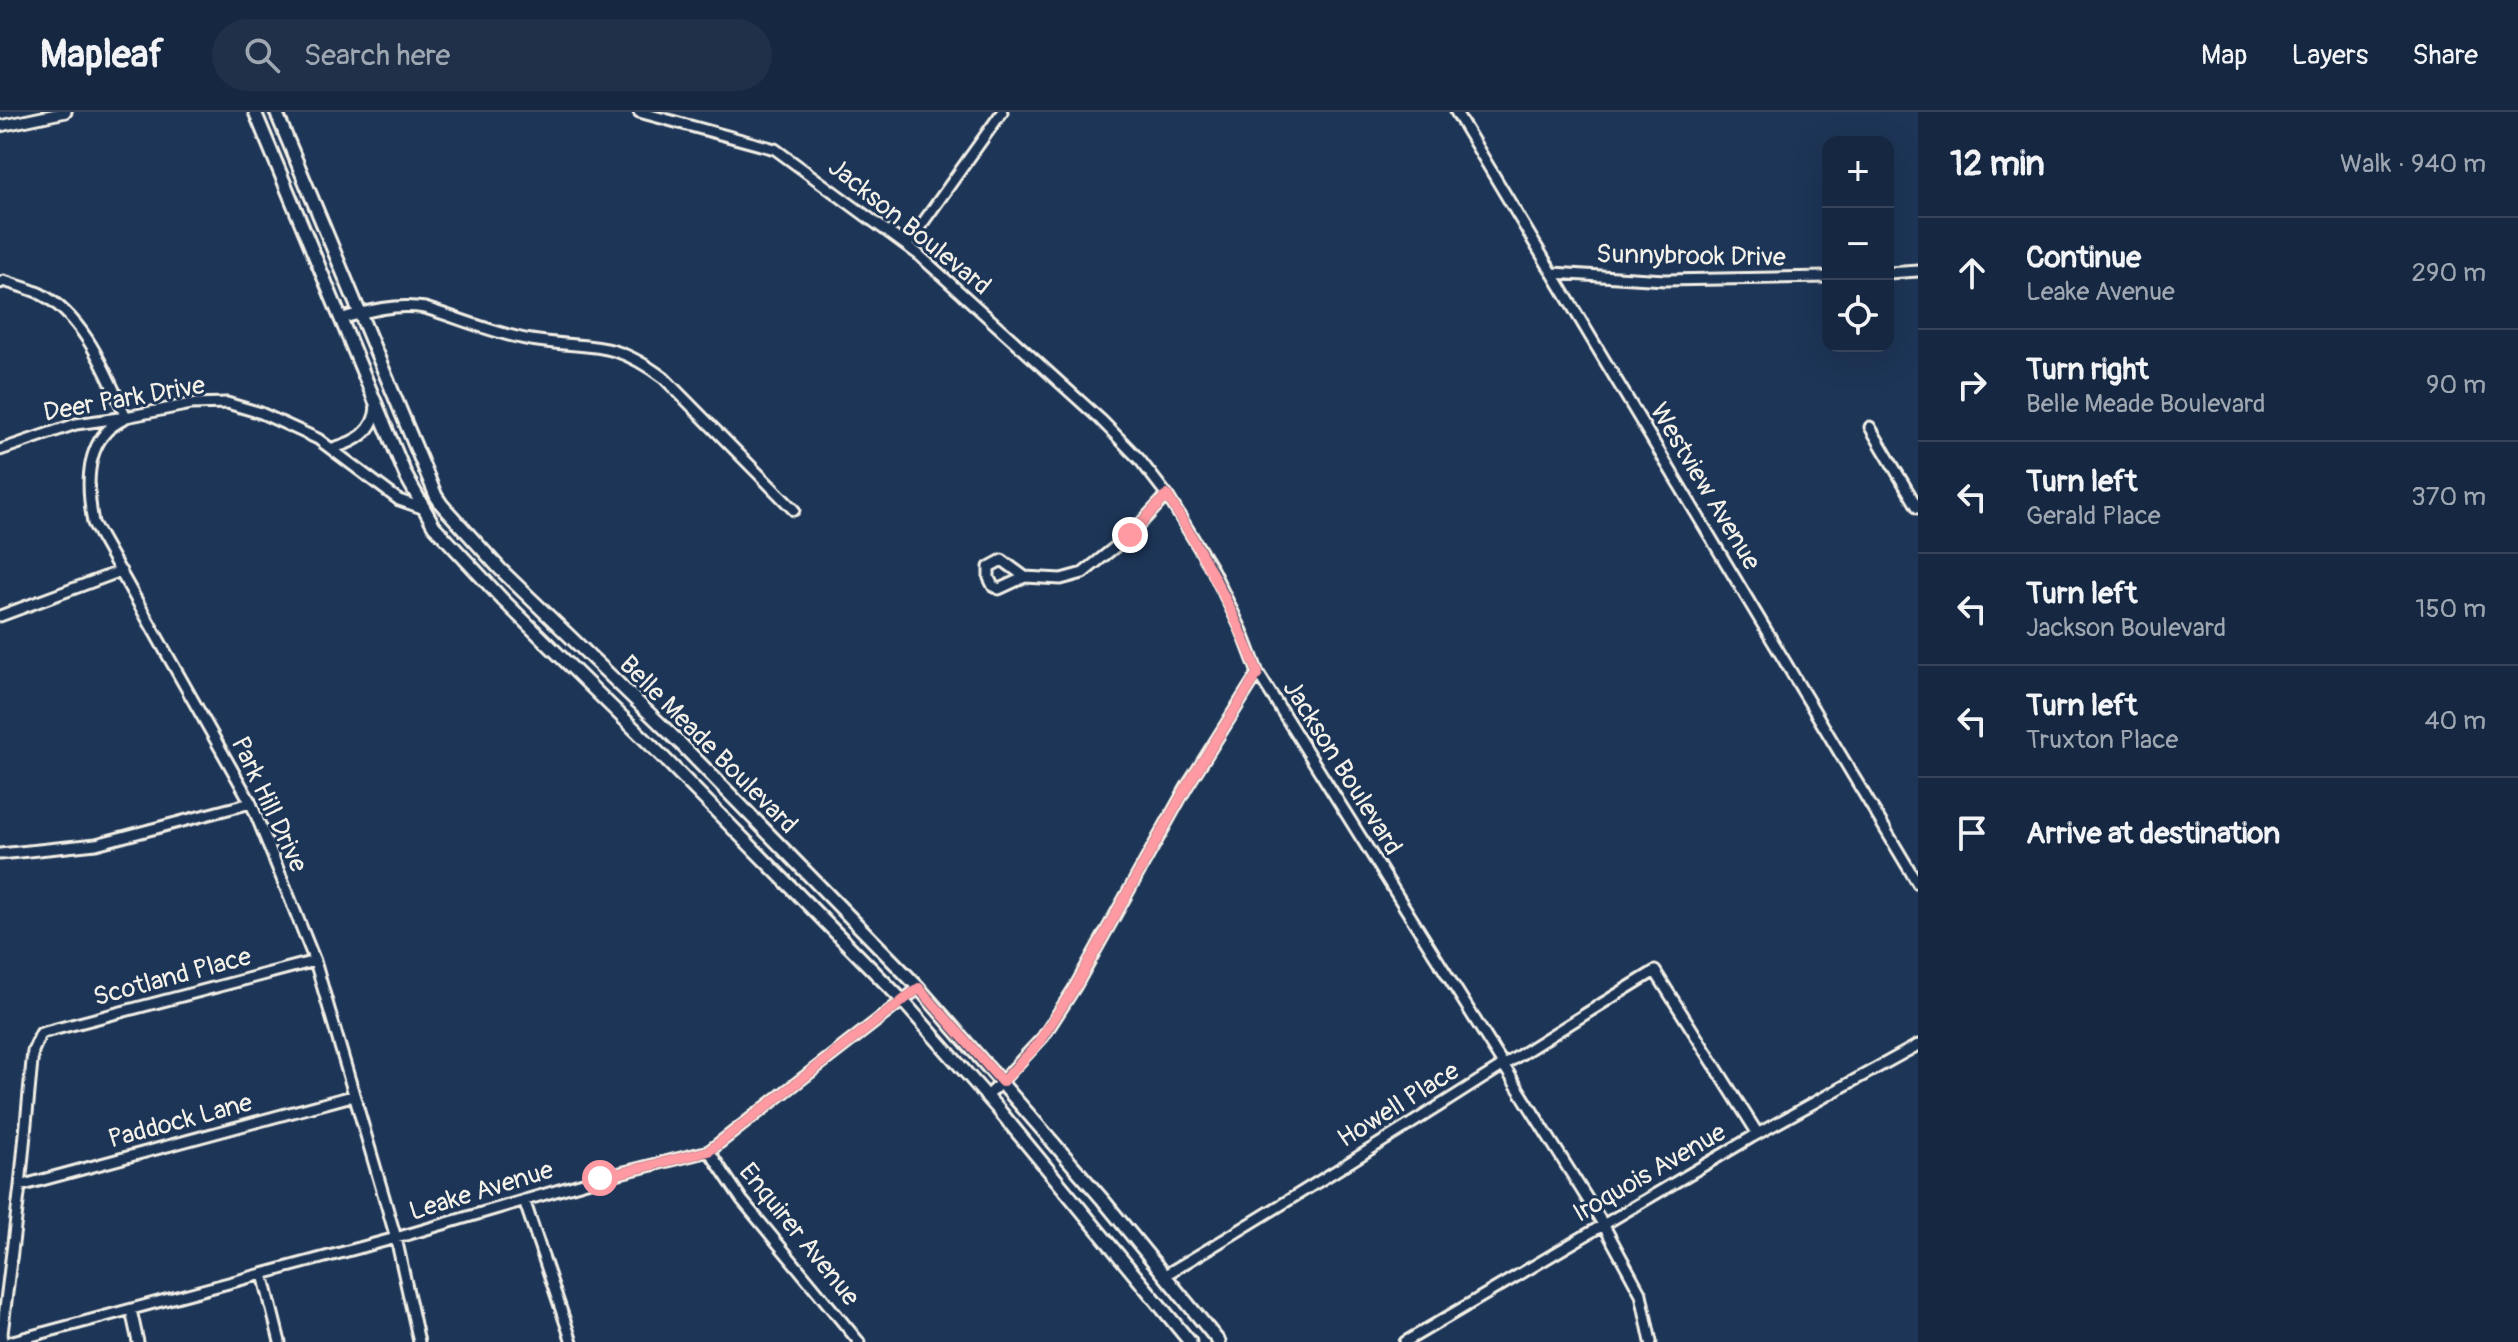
<!DOCTYPE html>
<meta charset="utf-8">
<style>
body{margin:0;font-family:Pangolin,sans-serif;background:#1f3048;color:#f1f3f6}
.controls{position:absolute;right:24px;top:24px;display:grid;overflow:hidden;border-radius:16px;box-shadow:0 8px 32px #0002}
.controls button{width:72px;height:72px;display:grid;place-items:center;padding:0;border:0;border-bottom:2px solid #35445a;background:#162841;color:#f1f3f6;font:40px sans-serif}
.stop{position:absolute;width:24px;height:24px;margin:-18px;border:6px solid #ff9aa2;border-radius:50%;background:#fff}
.stop.end{background:#ff9aa2;border-color:#fff;box-shadow:0 2px 8px #0008}
.list{margin:0;padding:0;list-style:none}
h2{display:flex;justify-content:space-between;align-items:center;height:104px;margin:0;padding:0 32px;font-size:34px}
h2 small{font-size:26px;font-weight:400;color:#9ea6b1}
.list li{display:grid;grid-template-columns:52px 1fr auto;gap:24px;align-items:center;box-sizing:border-box;height:112px;padding:0 32px;border-top:2px solid #35445a}
.list b{display:block;font-size:30px;white-space:nowrap}
.list p{margin:0;font-size:26px;white-space:nowrap;color:#9ea6b1}
.list em{font-size:26px;font-style:normal;color:#9ea6b1}
.icon{flex:none;width:44px;height:44px;fill:none;stroke:currentColor;stroke-width:2;stroke-linecap:round;stroke-linejoin:round}
.map{position:relative;flex:none;width:1918px;height:1230px;overflow:hidden}
header{display:flex;align-items:center;gap:48px;box-sizing:border-box;height:112px;padding:0 40px;background:#162841;border-bottom:2px solid #35445a}
header strong{font-size:38px}
nav{display:flex;gap:44px;margin-inline-start:auto;font-size:28px}
.search{width:560px;height:72px;background:#1f3048;display:flex;align-items:center;gap:20px;box-sizing:border-box;padding:0 28px;border-radius:44px;color:#9ea6b1;font-size:30px}
main{display:flex}
aside{flex:1;background:#162841}
.map>svg:first-child{display:block}
</style>
<header>
<strong>Mapleaf</strong>
<div class="search"><svg class="icon" aria-label="search" viewBox="0 0 24 24"><circle cx="10" cy="10" r="6"/><path d="M15 15l6 6"/></svg>Search here</div>
<nav><a>Map</a><a>Layers</a><a>Share</a></nav>
</header>
<main>
<div class="map">
<svg width="1918" height="1230" viewBox="0 0 1918 1230">
<rect width="100%" height="100%" fill="#1d3557"/>
<filter id="ink" filterUnits="userSpaceOnUse"><feTurbulence type="fractalNoise" baseFrequency=".0125" numOctaves="2"/><feDisplacementMap in="SourceGraphic" scale="16" xChannelSelector="R" yChannelSelector="G"/><feConvolveMatrix kernelMatrix="1 2 1 2 8 2 1 2 1" color-interpolation-filters="sRGB"/></filter>
<g filter="url(#ink)">
<g fill="none" stroke-linecap="round" stroke-linejoin="round">
<defs>
<path id="minor" d="M639,0L775,37L790,48L918,142L1101,308L1140,348L1167,383L1213,459L1242,519L1258,561L1603,1112L1641,1182L1651,1230
M1456,0L1918,772
M0,14L66,0
M907,133L1002,0
M1553,161L1665,168L1828,165
M1888,161L1918,159
M0,171L4,169C15,173 28,176 39,181C85,204 106,261 126,305C120,310 111,314 106,320C84,344 88,382 93,411L251,691L276,752L315,849L396,1126L419,1230
M340,207C368,199 395,191 425,196C459,206 495,222 531,228C591,238 609,225 664,266L794,398
M1870,315L1918,396
M333,336C355,330 375,320 376,294
M0,338L76,312L126,305L191,292L227,291L261,301L318,327L399,388L422,396
M1025,465L1002,448L989,455V466L993,474L999,477L1025,465L1061,467L1083,461L1130,423L1167,383
M0,504L121,459
M0,742L96,732L251,691
M987,985L1043,925L1075,875L1186,676L1258,561
M709,1039L742,1088L859,1230
M20,1074L352,984
M524,1088L572,1230
M263,1162L280,1230
M1165,1163C1330,1066 1491,959 1655,859L1758,1022
M131,1198L138,1230
M1,1230L20,1074L33,939L41,921L315,849
M9,1230L396,1126L600,1066L709,1039L919,876
M1405,1230L1752,1025L1918,933"/>
<path id="major" d="M255,0L406,364L434,414L503,488L665,647L902,888L998,997L1190,1230
M276,0L436,384L442,393L500,457L682,633L919,876L1103,1088L1219,1230"/>
</defs>
<use href="#minor" stroke="#f4f1e8" stroke-width="15"/>
<use href="#major" stroke="#f4f1e8" stroke-width="17"/>
<use href="#minor" stroke="#1d3557" stroke-width="9"/>
<use href="#major" stroke="#1d3557" stroke-width="11"/>
</g>
</g>
<g fill="none" stroke-linecap="round" stroke-linejoin="round" filter="url(#ink)">
<path stroke="#ff9aa2" stroke-width="10" d="M600,1066L709,1039L919,876L1002,970L1037,933L1075,875L1186,676L1258,561C1234,497 1202,441 1167,383L1130,423"/>
</g>
<g text-anchor="middle" stroke-width="6" stroke-linejoin="round" paint-order="stroke">
<g font-size="26" fill="#f4f1e8" stroke="#1d3557">
<text transform="translate(910 114) rotate(39)" y="9">Jackson Boulevard</text>
<text transform="translate(1691 143) rotate(1)" y="9">Sunnybrook Drive</text>
<text transform="translate(124 286) rotate(-10)" y="9">Deer Park Drive</text>
<text transform="translate(1706 374) rotate(59)" y="9">Westview Avenue</text>
<text transform="translate(709 632) rotate(45)" y="9">Belle Meade Boulevard</text>
<text transform="translate(1343 655) rotate(58)" y="9">Jackson Boulevard</text>
<text transform="translate(270 692) rotate(65)" y="9">Park Hill Drive</text>
<text transform="translate(172 864) rotate(-15)" y="9">Scotland Place</text>
<text transform="translate(1398 992) rotate(-32)" y="9">Howell Place</text>
<text transform="translate(180 1008) rotate(-15)" y="9">Paddock Lane</text>
<text transform="translate(1649 1060) rotate(-30)" y="9">Iroquois Avenue</text>
<text transform="translate(481 1078) rotate(-17)" y="9">Leake Avenue</text>
<text transform="translate(800 1122) rotate(51)" y="9">Enquirer Avenue</text>
</g>
</g>
</svg>
<div class="controls">
<button>+</button>
<button>−</button>
<button><svg class="icon" aria-label="locate" viewBox="0 0 24 24"><circle cx="12" cy="12" r="6"/><path d="M12 2v4M12 18v4M2 12h4M18 12h4"/></svg></button>
</div>
<div class="stop" style="left:600px;top:1066px"></div>
<div class="stop end" style="left:1130px;top:423px"></div>
</div>
<aside>
<h2>12 min<small>Walk · 940 m</small></h2>
<ul class="list">
<li><svg class="icon" aria-label="ahead" viewBox="0 0 24 24"><path d="M12 20V5M6 11l6-6 6 6"/></svg><div><b>Continue</b><p>Leake Avenue</p></div><em>290 m</em></li>
<li><svg class="icon" aria-label="right" viewBox="0 0 24 24"><path d="M7 20v-9h11M14 6l5 5-5 5"/></svg><div><b>Turn right</b><p>Belle Meade Boulevard</p></div><em>90 m</em></li>
<li><svg class="icon" aria-label="left" viewBox="0 0 24 24"><path d="M17 20v-9H6M10 6l-5 5 5 5"/></svg><div><b>Turn left</b><p>Gerald Place</p></div><em>370 m</em></li>
<li><svg class="icon" aria-label="left" viewBox="0 0 24 24"><path d="M17 20v-9H6M10 6l-5 5 5 5"/></svg><div><b>Turn left</b><p>Jackson Boulevard</p></div><em>150 m</em></li>
<li><svg class="icon" aria-label="left" viewBox="0 0 24 24"><path d="M17 20v-9H6M10 6l-5 5 5 5"/></svg><div><b>Turn left</b><p>Truxton Place</p></div><em>40 m</em></li>
<li><svg class="icon" aria-label="arrive" viewBox="0 0 24 24"><path d="M6 21V4h12l-3 4 3 4H6"/></svg><div><b>Arrive at destination</b></div></li>
</ul>
</aside>
</main>
